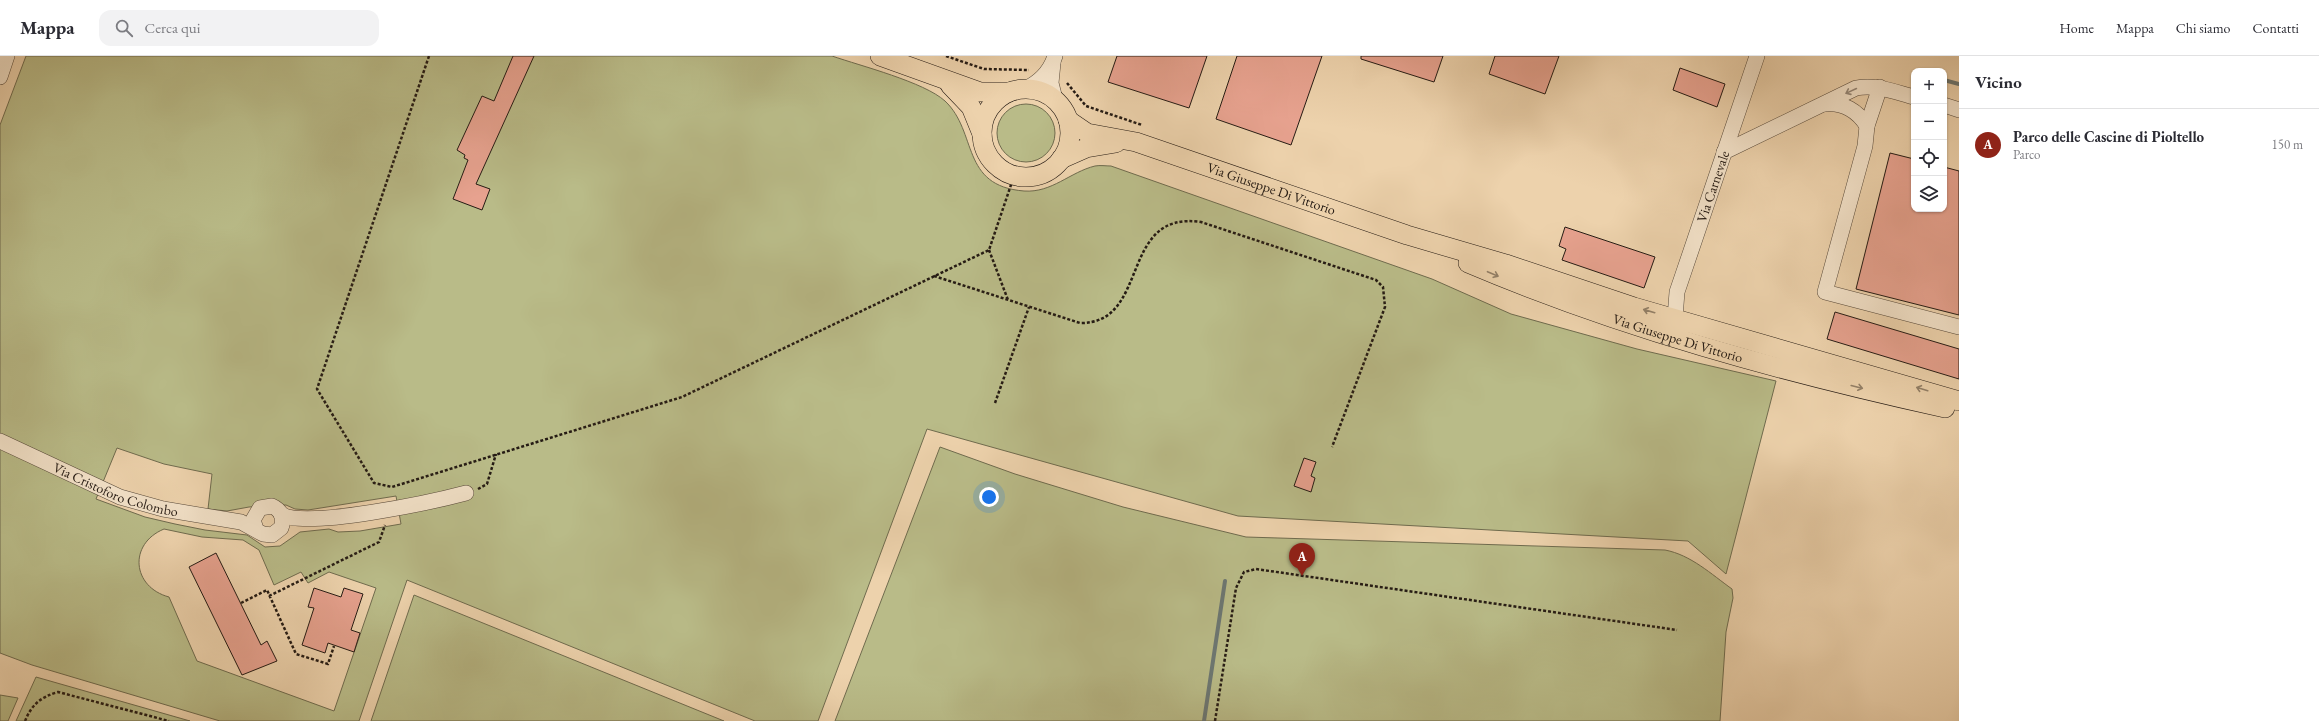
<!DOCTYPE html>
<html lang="it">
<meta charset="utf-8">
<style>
body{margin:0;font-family:"EB Garamond",serif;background:#f2f2f3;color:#2b2b33}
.controls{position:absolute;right:12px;top:12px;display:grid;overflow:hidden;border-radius:8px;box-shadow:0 1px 3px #0004}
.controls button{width:36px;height:36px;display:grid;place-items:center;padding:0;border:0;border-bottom:1px solid #e1e1e2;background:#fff;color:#2b2b33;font:20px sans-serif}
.you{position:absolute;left:989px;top:441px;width:14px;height:14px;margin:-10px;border:3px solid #fff;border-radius:50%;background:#1a73e8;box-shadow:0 0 0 6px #1a73e833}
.badge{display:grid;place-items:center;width:26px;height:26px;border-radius:50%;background:#8f2418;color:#fff;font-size:13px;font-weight:700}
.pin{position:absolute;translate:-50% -33px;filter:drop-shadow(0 1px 2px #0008)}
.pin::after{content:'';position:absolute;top:21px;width:14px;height:12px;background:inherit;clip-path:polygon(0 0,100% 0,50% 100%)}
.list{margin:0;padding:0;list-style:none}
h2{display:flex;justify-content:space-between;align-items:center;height:52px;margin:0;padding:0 16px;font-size:17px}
h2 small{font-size:13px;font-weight:400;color:#7c7c81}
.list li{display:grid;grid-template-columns:26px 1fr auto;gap:12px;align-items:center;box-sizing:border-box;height:72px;padding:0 16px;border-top:1px solid #e1e1e2}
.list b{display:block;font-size:15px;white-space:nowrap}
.list p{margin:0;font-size:13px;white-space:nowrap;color:#7c7c81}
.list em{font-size:13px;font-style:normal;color:#7c7c81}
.icon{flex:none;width:22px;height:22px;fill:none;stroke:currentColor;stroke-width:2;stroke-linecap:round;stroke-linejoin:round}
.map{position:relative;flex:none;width:1959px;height:665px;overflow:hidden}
header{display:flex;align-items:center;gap:24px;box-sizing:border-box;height:56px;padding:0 20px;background:#fff;border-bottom:1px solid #e1e1e2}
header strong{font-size:19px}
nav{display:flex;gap:22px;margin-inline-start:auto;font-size:14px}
.search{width:280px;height:36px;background:#f2f2f3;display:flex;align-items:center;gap:10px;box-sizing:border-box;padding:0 14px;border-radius:12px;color:#7c7c81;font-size:15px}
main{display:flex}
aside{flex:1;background:#fff}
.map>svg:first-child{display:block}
</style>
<header>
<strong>Mappa</strong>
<div class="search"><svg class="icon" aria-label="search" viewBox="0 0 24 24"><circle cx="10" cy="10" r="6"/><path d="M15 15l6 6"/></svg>Cerca qui</div>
<nav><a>Home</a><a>Mappa</a><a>Chi siamo</a><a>Contatti</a></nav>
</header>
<main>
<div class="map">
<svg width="1959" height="665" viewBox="0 0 1959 665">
<rect width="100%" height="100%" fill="#edd2ac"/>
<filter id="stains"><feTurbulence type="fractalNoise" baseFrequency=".005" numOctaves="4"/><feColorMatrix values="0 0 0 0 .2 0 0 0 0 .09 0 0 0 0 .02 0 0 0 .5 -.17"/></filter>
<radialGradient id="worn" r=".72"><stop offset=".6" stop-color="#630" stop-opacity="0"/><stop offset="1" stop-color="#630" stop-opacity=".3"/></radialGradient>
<path fill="#b9bb88" stroke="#6f6b4e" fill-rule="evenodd" d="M26,0H832C861,10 924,26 945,45C978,76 960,130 1024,135C1052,137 1070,116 1095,110C1100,109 1106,110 1111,110L1432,223L1511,258L1637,293L1776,325L1726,518L1688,485L1238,460L927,373L818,665H755L407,524L359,665H220L32,609L0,597V69ZM117,392L164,408L212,418L208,453L227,455L249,451L286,449L295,453L308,454L396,440L401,468L360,475L338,476L329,473L300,476L280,490L265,491L247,479L205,474L175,468L145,461L96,443ZM164,473L202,481L243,484L259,494L274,529L301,516L308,527L329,516L376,532L334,655L197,605L169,541C132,531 128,488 164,473Z
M997 77a29 29 0 1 1 58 0a29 29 0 1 1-58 0Z
M940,391L1015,418L1123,451L1246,481L1665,494C1691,499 1711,518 1732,533L1733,542L1726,576L1720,665H835Z
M414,539L724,665H371Z
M36,621L190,665H16Z
M0,639L18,642L8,665H0Z"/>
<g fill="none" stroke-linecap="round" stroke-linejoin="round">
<path stroke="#6c7773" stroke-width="4" d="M1944,24L1959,28
M1204,665L1225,525"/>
</g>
<path fill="#e7a28f" stroke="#251b14" d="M513,0H534L476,128L490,133L482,154L453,143L468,104L464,102L465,99L457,94L482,40L494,45Z
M1117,0H1207L1189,52L1108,26Z
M1237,0H1322L1291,89L1216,63Z
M1361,0H1443L1434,26L1361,3Z
M1495,0H1559L1545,38L1489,18Z
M1680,12L1725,28L1717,51L1673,34Z
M1890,97L1914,103V153H1944V111L1959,115V259L1856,233Z
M1565,171L1655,201L1644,232L1562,204L1566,193L1559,190Z
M1835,256L1959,293V323L1827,283Z
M1304,402L1316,406L1311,420L1315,422L1311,436L1294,430Z
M216,497L261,589L267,585L277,605L242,619L189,511Z
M314,532L341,541L344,532L363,538L351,574L360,577L354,596L328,587L325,597L302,589L314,552L308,551Z"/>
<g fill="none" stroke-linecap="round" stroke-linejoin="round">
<defs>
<g id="minor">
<path d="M1053,7L1051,27L1055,43"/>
<path d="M0,21L7,0"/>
<path d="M1880,31L1867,70L1865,90L1825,236L1959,271"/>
<path d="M1025,33C1040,26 1050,16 1055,0"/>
<path d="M1825,48C1843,46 1858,55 1867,70"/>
<path d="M1944,49L1959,54"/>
<path d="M1724,96L1856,32C1876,28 1895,36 1914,41"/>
<path id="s1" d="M1682,271L1675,262L1677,236L1757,0"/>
<path id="s2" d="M0,385L120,441L163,453L241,466L263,478L272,479L281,472C285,462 281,454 272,450L260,452L253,464L256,473"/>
<path d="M281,458C304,474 436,445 466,437"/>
</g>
<g id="major">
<path d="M880,0L980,36H1009"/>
<path d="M950,29L971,51L982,78"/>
<circle cx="1026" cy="77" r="44"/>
<path id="s3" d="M1068,64L1087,77L1136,86L1407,179L1506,208L1634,251L1959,345"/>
<path d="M1061,103L1086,92L1116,87"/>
<path id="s4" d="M1468,207C1621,272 1782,316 1945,352"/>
</g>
</defs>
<use href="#minor" stroke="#57493a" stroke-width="16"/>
<use href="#major" stroke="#251b14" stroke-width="20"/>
<path stroke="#251b14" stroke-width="2.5" stroke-dasharray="3 2" stroke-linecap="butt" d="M429,0L317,333L374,427L392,431L682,341L989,194L1014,120
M946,0L984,13L1029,14
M1067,27L1086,50L1142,69
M989,194L1008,244
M934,220L1080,267C1151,268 1118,154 1201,166L1376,224L1383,231L1385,251L1332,391
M995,347L1029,251
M478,433L487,428L496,398
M269,540L379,486L385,469
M241,547L267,534L296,598L328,608L334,590
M25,665C32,648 41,641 58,636L169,665
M1215,665L1236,532L1244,516L1256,513L1677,574"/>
<use href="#minor" stroke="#f3e2c9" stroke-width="15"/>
<use href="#major" stroke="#edd2ac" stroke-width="19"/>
</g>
<defs><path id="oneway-shaft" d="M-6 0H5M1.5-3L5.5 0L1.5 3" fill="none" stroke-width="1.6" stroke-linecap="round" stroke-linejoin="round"/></defs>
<use stroke="#968878" href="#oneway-shaft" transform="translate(1851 35) rotate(155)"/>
<g stroke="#938068">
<use href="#oneway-shaft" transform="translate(1493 218) rotate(23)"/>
<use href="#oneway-shaft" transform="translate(1649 255) rotate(-164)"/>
<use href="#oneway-shaft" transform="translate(1857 331) rotate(14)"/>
<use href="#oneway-shaft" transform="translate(1922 333) rotate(-163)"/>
</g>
<g text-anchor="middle" stroke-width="4" stroke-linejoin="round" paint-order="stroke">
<g font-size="14" fill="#251b14" stroke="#f3e2c9">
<text dy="5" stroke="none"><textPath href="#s1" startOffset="149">Via Carnevale</textPath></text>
<text dy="5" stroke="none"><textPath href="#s3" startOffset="216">Via Giuseppe Di Vittorio</textPath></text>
<text dy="5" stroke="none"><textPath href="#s4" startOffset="223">Via Giuseppe Di Vittorio</textPath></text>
<text dy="5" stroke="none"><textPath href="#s2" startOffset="126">Via Cristoforo Colombo</textPath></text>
</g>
</g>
<rect width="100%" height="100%" filter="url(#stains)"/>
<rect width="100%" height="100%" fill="url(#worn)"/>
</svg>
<div class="controls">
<button>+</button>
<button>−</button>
<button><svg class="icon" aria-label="locate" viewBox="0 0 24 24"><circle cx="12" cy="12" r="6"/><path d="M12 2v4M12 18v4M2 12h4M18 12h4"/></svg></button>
<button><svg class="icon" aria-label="layers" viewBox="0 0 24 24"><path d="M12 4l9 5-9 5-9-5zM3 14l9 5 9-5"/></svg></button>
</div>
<div class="you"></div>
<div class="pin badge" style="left:1302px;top:520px">A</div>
</div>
<aside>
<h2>Vicino<small></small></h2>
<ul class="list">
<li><span class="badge">A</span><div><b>Parco delle Cascine di Pioltello</b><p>Parco</p></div><em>150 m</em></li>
</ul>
</aside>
</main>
